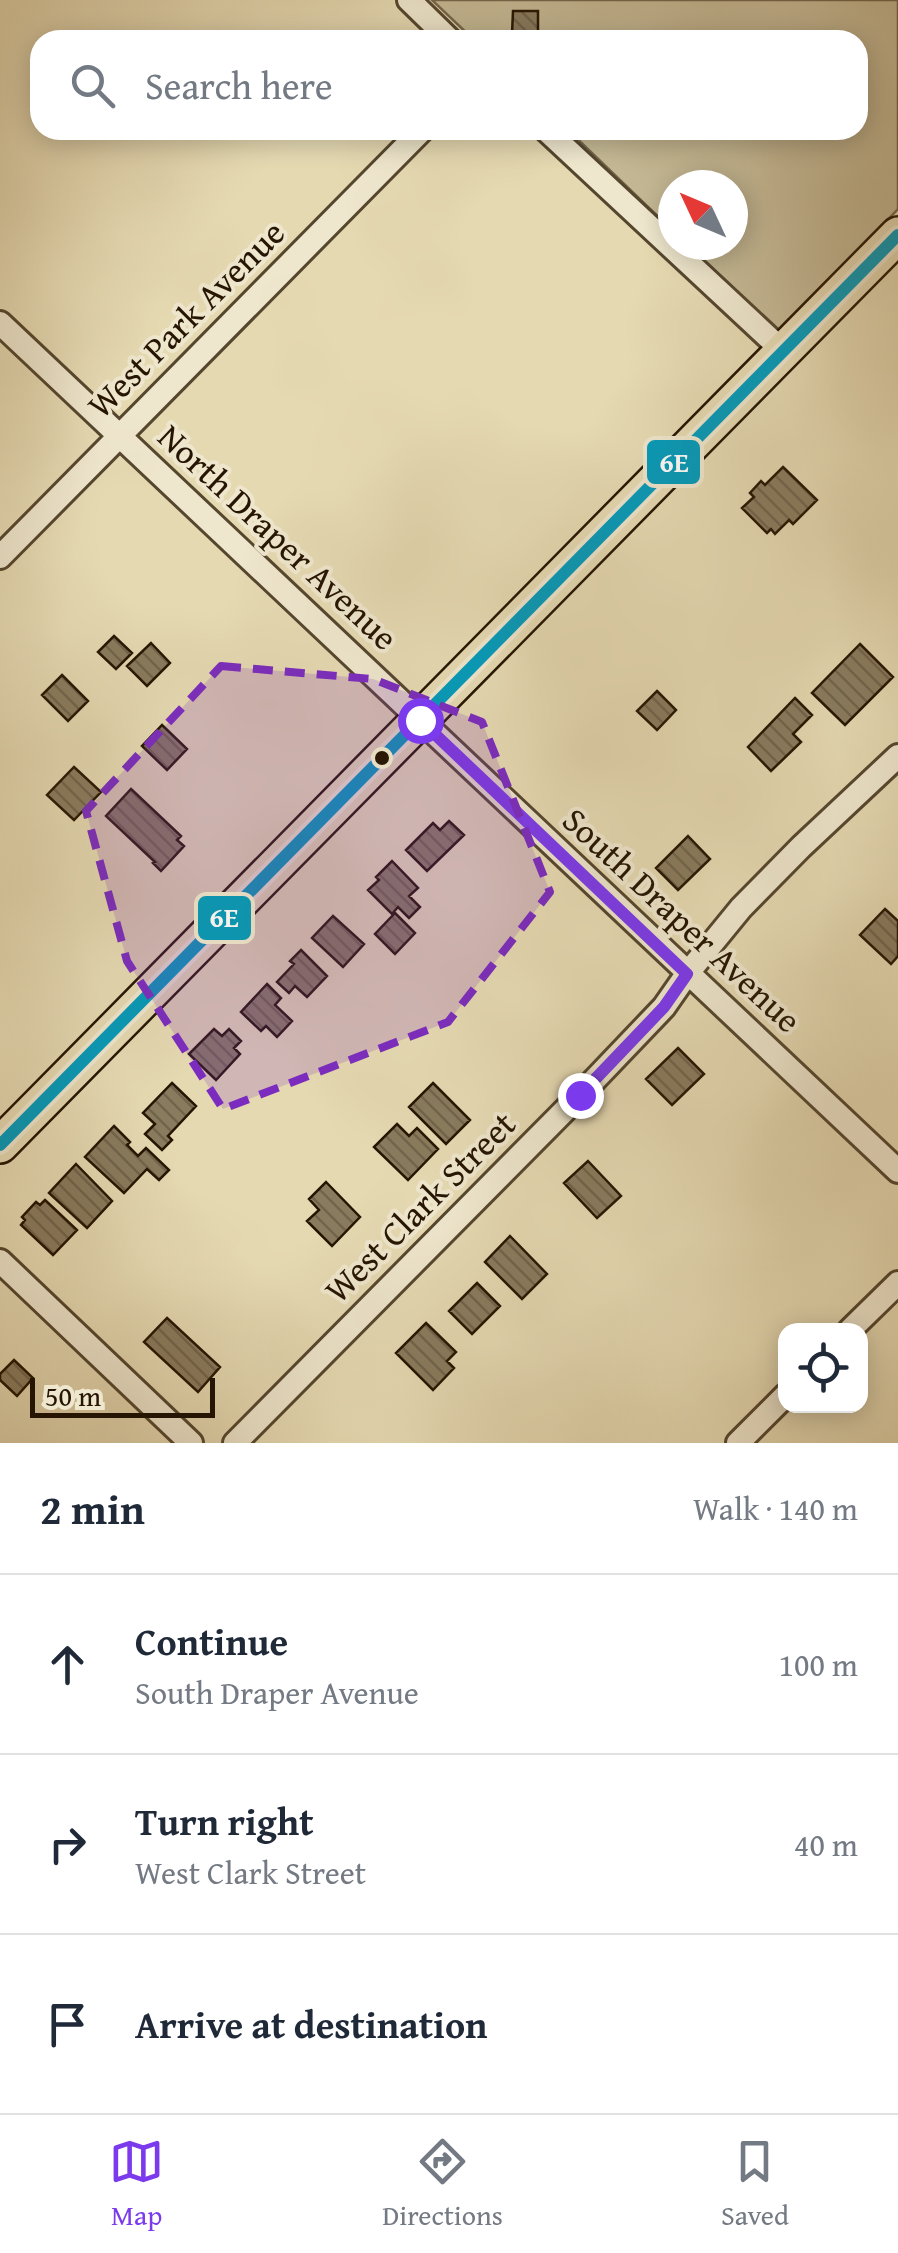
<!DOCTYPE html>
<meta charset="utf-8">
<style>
body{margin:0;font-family:"Gentium Book Plus",serif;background:#f2f2f3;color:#1f2937}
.controls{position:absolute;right:30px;bottom:30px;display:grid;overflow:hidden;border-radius:20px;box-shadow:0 5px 25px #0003}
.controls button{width:90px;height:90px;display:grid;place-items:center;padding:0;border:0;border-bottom:2px solid #e0e1e3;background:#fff;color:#1f2937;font:50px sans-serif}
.compass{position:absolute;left:658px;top:170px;width:90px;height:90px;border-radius:50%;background:#fff;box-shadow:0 5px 25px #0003;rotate:314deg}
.scale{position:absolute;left:30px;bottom:25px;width:185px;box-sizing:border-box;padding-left:10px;border:5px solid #251502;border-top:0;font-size:28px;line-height:35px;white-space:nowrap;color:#251502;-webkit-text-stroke:8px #eee6cd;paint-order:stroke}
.stop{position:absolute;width:30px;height:30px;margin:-22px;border:8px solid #7c3aed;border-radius:50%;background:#fff}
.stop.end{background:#7c3aed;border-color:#fff;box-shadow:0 2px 10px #0008}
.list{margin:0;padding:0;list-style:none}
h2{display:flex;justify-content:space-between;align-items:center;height:130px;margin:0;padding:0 40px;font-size:42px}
h2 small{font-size:32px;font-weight:400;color:#747a83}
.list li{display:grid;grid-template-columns:65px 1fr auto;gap:30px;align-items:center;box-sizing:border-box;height:180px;padding:0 40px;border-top:2px solid #e0e1e3}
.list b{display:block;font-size:38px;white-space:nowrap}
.list p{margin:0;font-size:32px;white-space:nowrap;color:#747a83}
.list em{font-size:32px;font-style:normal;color:#747a83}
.icon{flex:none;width:55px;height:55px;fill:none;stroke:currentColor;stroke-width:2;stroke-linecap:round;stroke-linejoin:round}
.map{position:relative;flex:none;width:898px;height:1443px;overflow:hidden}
.search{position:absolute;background:#fff;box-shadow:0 5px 25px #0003;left:30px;right:30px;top:30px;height:110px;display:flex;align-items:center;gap:25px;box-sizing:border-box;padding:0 35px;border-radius:30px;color:#747a83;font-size:38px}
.sheet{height:670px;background:#fff}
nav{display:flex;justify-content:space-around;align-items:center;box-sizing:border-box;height:140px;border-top:2px solid #e0e1e3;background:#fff;font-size:28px;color:#747a83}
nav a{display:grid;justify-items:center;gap:5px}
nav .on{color:#7c3aed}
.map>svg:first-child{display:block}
</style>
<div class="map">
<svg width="898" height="1443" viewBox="0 0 898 1443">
<defs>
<pattern id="building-back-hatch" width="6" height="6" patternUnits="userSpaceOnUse" patternTransform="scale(2.5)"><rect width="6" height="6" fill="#897b5e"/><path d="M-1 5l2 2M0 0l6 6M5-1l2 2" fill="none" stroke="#70644b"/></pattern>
</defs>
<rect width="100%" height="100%" fill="#e5d9b2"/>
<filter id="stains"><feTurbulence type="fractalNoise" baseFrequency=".002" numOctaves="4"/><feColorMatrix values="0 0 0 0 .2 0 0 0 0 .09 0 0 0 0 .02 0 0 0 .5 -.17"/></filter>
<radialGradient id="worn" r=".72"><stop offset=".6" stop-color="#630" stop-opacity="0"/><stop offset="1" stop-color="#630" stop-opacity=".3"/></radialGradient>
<path fill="#c4b894" stroke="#74664b" stroke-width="2.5" d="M432,0H898V209L779,333L688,245H733V185H673V231L568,130H858V40H474Z"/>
<path fill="url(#building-back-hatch)" stroke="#251502" stroke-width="2.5" d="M513,11H538V35L512,34Z
M783,467L817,500L793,524L789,520L775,534L771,529L767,533L742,508L754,497L750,493L761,481L765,485Z
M114,636L132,653L116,669L98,652Z
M151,643L170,663L147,686L127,666Z
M860,644L893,677L845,725L812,693Z
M62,675L88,701L68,721L42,695Z
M657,691L676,710L657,730L637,711Z
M795,698L812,715L793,734L801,742L771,771L748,747Z
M162,725L187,749L167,770L142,746Z
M74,767L101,792L74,820L47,795Z
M131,789L181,836L177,840L184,846L161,871L153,863L155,862L106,816Z
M449,821L464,835L427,871L406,850L433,823L440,830Z
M688,836L710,859L678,890L656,868Z
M392,861L418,888L409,896L420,907L409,918L398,907L392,914L368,890L379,880L376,877Z
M885,909L898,921V956L891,964L860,935Z
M395,913L415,933L395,954L375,934Z
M333,916L364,944L343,967L312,938Z
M301,950L327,976L307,997L295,986L289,993L277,982L294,964L290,961Z
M267,984L281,998L275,1005L292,1021L277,1037L266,1026L261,1031L241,1012Z
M214,1029L222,1036L229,1029L241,1041L234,1048L240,1054L216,1080L189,1054Z
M678,1048L704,1074L672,1105L646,1079Z
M172,1083L196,1106L168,1136L172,1140L162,1150L145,1134L155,1124L143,1113Z
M433,1083L470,1120L446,1144L409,1107Z
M397,1124L409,1136L417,1128L438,1149L408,1180L374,1147Z
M114,1126L130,1142L127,1145L138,1156L146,1148L169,1170L159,1180L147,1169L124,1193L85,1157Z
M588,1161L621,1196L597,1218L564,1183Z
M76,1164L112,1201L87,1228L49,1193Z
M326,1182L360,1217L332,1246L307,1221L319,1210L309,1199Z
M45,1200L77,1230L53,1255L21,1225L25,1220L22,1217L36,1202L40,1205Z
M510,1236L547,1274L522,1299L485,1262Z
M477,1283L500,1306L472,1334L449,1311Z
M167,1318L220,1367L198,1392L144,1342Z
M426,1323L456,1352L447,1361L454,1368L433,1390L396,1353Z
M14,1360L33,1378L17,1396L0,1380V1374Z"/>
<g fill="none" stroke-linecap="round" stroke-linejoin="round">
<defs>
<path id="minor" d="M409,0L450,40
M546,130L783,351
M0,323L898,1171
M0,557L422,130
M0,1261L191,1443
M850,1330L898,1283
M235,1443L580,1095L664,1007L687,974L741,908L801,847L898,756
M738,1443L786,1395"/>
<path id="primary" d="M0,1145L898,235"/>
</defs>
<use href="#minor" stroke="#55462e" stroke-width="28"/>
<use href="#primary" stroke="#251502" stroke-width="40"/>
<use href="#minor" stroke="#eee6cd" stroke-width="22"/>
<use href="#primary" stroke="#e5d9b2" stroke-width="35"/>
<defs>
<path id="bus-1" d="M0,1145L898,235"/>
</defs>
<use href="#bus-1" stroke="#eee6cd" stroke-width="20"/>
<use href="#bus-1" stroke="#049aba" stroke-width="12"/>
</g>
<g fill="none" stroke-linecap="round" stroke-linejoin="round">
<path stroke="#7c3aed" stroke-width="12" d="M420,720L687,974L664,1007L580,1095"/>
</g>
<path fill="#7b2cbf" fill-opacity="0.2" stroke="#7b2cbf" stroke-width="8" stroke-dasharray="20 12" stroke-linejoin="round" d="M221,666L373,679L482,722L550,892L448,1022L223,1109L127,961L86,811Z"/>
<circle fill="#251502" stroke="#eee6cd" stroke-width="4" cx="382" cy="758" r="9"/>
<g text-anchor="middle" stroke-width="8" stroke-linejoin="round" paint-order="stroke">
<g font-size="35" fill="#251502" stroke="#eee6cd">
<text transform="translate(186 319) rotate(-45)" y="12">West Park Avenue</text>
<text transform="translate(278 537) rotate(43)" y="12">North Draper Avenue</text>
<text transform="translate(682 920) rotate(43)" y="12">South Draper Avenue</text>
<text transform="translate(420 1207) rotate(-45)" y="12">West Clark Street</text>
</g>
</g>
<g stroke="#eee6cd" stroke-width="4">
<rect x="645" y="438" width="57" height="48" rx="10" fill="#049aba"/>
<rect x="196" y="894" width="57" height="48" rx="10" fill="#049aba"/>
</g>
<g font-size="28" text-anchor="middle" font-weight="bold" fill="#fff">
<text x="674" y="472">6E</text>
<text x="224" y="927">6E</text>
</g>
<rect width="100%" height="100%" filter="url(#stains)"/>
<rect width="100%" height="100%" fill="url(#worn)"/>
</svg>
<div class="controls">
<button><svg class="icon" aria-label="locate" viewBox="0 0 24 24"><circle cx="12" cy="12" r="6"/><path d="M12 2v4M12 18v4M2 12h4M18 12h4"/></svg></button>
</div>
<svg class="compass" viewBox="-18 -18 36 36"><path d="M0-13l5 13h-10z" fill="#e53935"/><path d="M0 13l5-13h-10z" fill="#747a83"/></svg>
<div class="scale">50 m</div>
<div class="stop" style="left:420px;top:720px"></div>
<div class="stop end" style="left:580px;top:1095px"></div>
<div class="search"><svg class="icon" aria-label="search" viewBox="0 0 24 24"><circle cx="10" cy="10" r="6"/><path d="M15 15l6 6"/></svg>Search here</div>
</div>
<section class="sheet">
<h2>2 min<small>Walk · 140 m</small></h2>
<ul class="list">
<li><svg class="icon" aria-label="ahead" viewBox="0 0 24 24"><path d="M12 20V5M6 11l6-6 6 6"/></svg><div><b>Continue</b><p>South Draper Avenue</p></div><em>100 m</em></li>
<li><svg class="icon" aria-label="right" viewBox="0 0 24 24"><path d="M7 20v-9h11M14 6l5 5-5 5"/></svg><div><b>Turn right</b><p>West Clark Street</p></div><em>40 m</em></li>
<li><svg class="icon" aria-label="arrive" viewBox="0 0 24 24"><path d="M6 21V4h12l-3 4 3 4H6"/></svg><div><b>Arrive at destination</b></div></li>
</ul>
</section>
<nav>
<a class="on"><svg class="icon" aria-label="map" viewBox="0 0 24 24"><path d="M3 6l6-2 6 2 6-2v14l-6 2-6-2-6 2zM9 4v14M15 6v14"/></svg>Map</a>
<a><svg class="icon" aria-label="directions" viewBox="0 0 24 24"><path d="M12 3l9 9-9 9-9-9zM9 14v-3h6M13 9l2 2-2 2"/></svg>Directions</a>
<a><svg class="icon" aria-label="saved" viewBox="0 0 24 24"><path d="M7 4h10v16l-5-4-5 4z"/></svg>Saved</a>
</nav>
